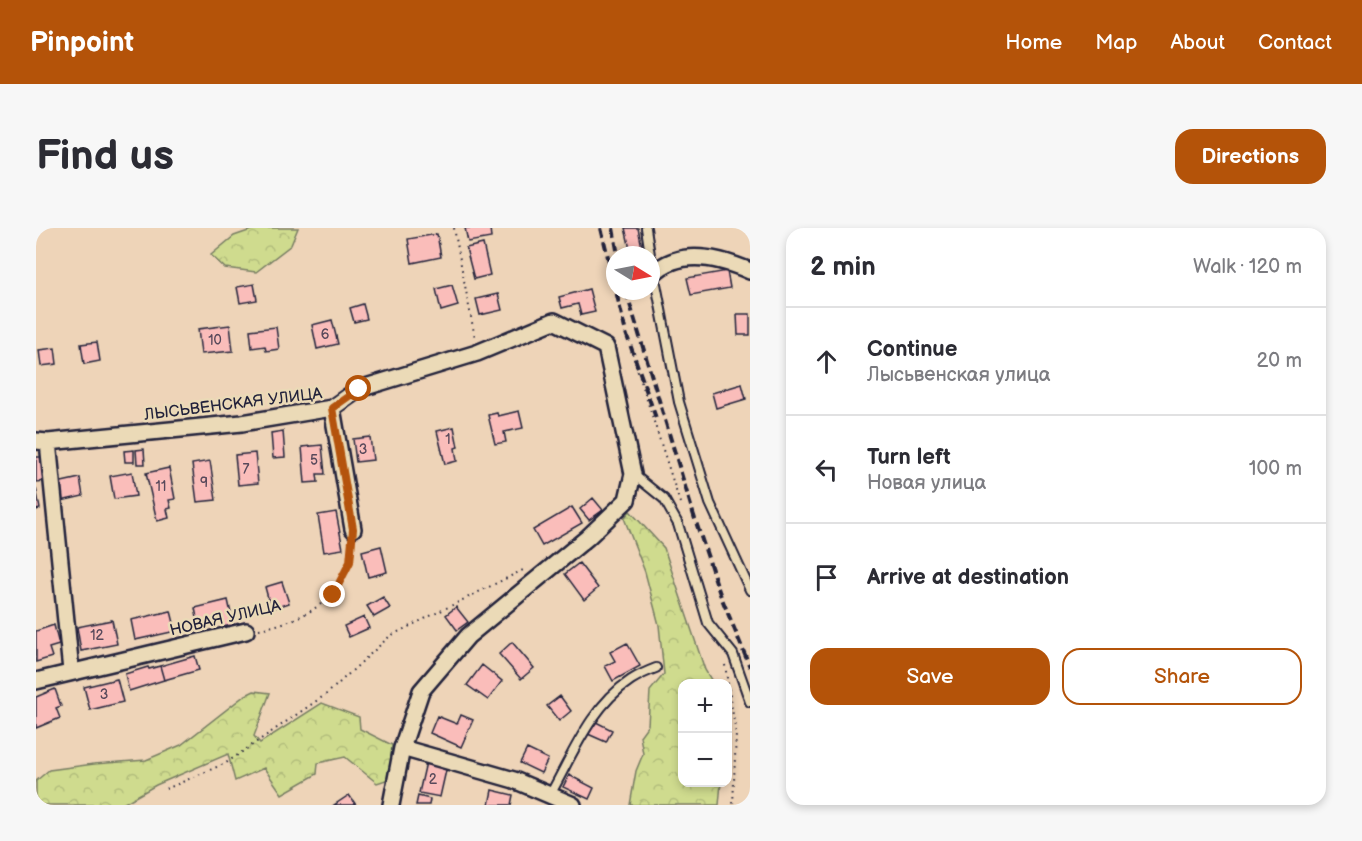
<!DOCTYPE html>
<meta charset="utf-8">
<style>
body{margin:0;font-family:"Balsamiq Sans",sans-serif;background:#f7f7f7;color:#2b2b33}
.controls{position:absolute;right:18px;bottom:18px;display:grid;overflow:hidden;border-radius:12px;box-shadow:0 3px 9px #0003}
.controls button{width:54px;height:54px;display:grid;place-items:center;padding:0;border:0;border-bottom:2px solid #e1e1e2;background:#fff;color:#2b2b33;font:30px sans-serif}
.compass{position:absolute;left:570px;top:18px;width:54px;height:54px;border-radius:50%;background:#fff;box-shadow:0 3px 9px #0003;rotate:100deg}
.stop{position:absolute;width:18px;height:18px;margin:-14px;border:4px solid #b45309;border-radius:50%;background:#fff}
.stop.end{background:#b45309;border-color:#fff;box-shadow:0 2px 6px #0008}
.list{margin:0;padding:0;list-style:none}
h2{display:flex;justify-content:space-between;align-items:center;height:78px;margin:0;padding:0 24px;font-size:26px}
h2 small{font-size:20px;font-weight:400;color:#7c7c81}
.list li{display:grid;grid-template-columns:39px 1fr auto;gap:18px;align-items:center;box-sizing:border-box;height:108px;padding:0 24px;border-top:2px solid #e1e1e2}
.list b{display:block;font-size:22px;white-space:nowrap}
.list p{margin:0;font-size:20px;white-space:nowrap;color:#7c7c81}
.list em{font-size:20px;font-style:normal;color:#7c7c81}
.actions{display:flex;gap:12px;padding:18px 24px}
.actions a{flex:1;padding:14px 0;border:2px solid #b45309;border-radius:18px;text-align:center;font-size:21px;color:#b45309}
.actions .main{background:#b45309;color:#fff}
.icon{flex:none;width:33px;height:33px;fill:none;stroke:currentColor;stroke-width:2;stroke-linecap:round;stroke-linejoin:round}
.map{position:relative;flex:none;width:714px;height:577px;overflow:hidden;border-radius:18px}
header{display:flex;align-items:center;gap:36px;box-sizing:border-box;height:84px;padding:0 30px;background:#b45309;color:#fff}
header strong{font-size:28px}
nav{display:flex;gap:33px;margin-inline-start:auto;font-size:21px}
.intro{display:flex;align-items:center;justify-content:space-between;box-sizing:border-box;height:144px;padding:0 36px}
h1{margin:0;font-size:42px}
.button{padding:15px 27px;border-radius:18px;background:#b45309;color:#fff;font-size:21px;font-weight:700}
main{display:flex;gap:36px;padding:0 36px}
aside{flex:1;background:#fff;border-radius:18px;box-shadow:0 3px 9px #0003}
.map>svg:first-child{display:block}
</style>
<header>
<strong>Pinpoint</strong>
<nav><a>Home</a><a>Map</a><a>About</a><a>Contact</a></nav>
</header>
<div class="intro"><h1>Find us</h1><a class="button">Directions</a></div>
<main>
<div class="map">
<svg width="714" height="577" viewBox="0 0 714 577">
<defs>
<pattern id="forest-crowns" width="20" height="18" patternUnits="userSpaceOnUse" patternTransform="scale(1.5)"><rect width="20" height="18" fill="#cfdb8e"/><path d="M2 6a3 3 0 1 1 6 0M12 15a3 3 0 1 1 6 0" fill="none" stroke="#b1bc7b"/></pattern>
</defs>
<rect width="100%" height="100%" fill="#eed4b8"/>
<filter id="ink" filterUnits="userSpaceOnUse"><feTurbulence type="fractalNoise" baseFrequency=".0167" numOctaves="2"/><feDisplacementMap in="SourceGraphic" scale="12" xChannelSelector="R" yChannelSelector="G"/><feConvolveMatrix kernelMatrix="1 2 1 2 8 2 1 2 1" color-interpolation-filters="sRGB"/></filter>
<g filter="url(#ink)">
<path fill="url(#forest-crowns)" stroke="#787e64" stroke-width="1.5" d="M221,0H262L255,17L220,44L189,40L175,27L198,8Z
M594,283L628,320L669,442L677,455H646V554L685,555L683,577H594L600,543L607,526L604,508L612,497L614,463L628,446L623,397L609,344L588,290Z
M218,463L234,465L218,508L224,515L286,475L323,489L324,501L356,517L353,551L341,555L309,529L282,535L281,546L246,566L228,540L199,553L192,526L120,557L85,577H0V553L13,542L58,536L110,532L145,517L208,468Z"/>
<path fill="#fabdba" stroke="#22223b" stroke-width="1.5" d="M429,0H454L455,10L432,14Z
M589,0H602L606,19L594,21Z
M401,6L405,29L376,35L372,11Z
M447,16L454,47L438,51L430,20Z
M691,43L694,60L655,67L651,50Z
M218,56L221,72L204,75L201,59Z
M416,57L422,78L405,83L400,61Z
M553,61L559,84L545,87L542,76L526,80L523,69Z
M462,66L466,82L444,87L440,71Z
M327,76L331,91L318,94L314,80Z
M701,86H714V107H702Z
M296,92L302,116L281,121L276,97Z
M194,97L197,123L165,126L162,101Z
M240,99L243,121L230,123L229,118L216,120L214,102Z
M61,114L64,133L48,136L45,116Z
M19,120L21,136L5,138L3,122Z
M706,156L710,171L680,180L676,165Z
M483,183L487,200L468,204L470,214L459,216L452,187L461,185L462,188Z
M418,199L422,219L419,220L421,233L409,236L401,203Z
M247,203L249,229L237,230L235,205Z
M334,209L337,232L320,234L317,211Z
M286,217L289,246H281L282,254L269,255L266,219Z
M108,221L109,236H101L100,222Z
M98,222V234H89L88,223Z
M219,225L222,255L202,257L199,227Z
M0,229H7L10,253L0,254Z
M174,233L180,272L161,274L156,236Z
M133,240L139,271L133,272L135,280L131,281L133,290L121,293L110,245Z
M96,244L100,268L78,271L74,248Z
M44,250L47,268L25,273L21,255Z
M0,260L4,281L0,282Z
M557,270L567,282L553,292L544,281Z
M536,279L546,295L506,318L497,302Z
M300,284L307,321L288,324L282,287Z
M345,318L351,344L332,349L326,323Z
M543,335L562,360L548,372L529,346Z
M246,354L253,375L235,381L229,359Z
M347,369L354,380L338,389L331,378Z
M192,372L198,399L187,401L185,390L162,395L159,380Z
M420,379L432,394L421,402L410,387Z
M135,383L140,403L99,412L95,392Z
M328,389L333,400L313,409L308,398Z
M76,392L81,416L45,423L41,399Z
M18,397L23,417L13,420L16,429L0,434V403Z
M476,414L498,440L485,451L463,426Z
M591,415L604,438L577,453L569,438L579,433L574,424Z
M159,428L163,442L128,452L124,438Z
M446,437L466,453L452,472L431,457Z
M124,438L128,452L93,463L89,446L112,439L113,441Z
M81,451L87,474L54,482L48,459Z
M19,461L25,478L20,480L24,490L0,500V469Z
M524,468L535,483L523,493L511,478Z
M425,487L437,492L425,519L394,505L401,488L421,496Z
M558,493L576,502L570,514L552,506Z
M491,521L512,531L505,545L484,535Z
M390,534L411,538L404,569L383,565Z
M533,547L558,560L553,571L527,559Z
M456,562L477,567L475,577H453Z
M313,567L320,577H298Z
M382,568L394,571L393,577H380Z"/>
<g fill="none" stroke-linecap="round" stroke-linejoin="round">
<defs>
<path id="service" d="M610,0L614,27
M615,30L643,174L674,275L714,362
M597,246L628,271L642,296L672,395L697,426L714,474
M514,567C537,526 555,478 595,452C603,447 612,443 620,440"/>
<path id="minor" d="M615,43L618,45C644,20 684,30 714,43
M296,180L317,301
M0,213L12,214L206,195L296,180L323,161L441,125L518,93L570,119L597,246L591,272L551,310L432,408L385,463L366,520L355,577
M12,214L35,443
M0,453L210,403
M366,520L478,552L537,577"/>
</defs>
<use href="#service" stroke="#22223b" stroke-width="12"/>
<use href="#minor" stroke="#22223b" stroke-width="20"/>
<path stroke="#22223b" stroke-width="2" stroke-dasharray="1.5 4.5" stroke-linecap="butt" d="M418,0L439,110
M596,125L644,275
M223,401C262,394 302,375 314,335C316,329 315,322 316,316
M689,437L700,506L697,577
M130,561L190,535L292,465L354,408L489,341"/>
<use href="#service" stroke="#ebdab7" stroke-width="8"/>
<use href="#minor" stroke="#ebdab7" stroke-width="15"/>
<path stroke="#22223b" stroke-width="4" stroke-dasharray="9 4.5" stroke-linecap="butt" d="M565,0L590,105L621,193
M577,0L582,27
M590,63L658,288L684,366L714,439"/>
</g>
</g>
<g fill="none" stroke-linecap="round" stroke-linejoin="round" filter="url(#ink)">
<path stroke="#b45309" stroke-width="8" d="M297,367L314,334L317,301L296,180L323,161"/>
</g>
<g text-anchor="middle" stroke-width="5" stroke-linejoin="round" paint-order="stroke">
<g font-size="14" fill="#58495b">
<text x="289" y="111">6</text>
<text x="179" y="117">10</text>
<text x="412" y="216">1</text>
<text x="327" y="226">3</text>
<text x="278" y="237">5</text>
<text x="210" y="246">7</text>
<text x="168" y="259">9</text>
<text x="125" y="263">11</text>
<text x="61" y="412">12</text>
<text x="68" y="471">3</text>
<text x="397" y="556">2</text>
</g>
<g font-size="16" fill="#22223b" stroke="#ebdab7">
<text transform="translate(197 175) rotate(-7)" y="6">ЛЫСЬВЕНСКАЯ УЛИЦА</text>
<text transform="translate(189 389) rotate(-13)" y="6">НОВАЯ УЛИЦА</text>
</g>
</g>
</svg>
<div class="controls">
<button>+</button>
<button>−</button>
</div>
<svg class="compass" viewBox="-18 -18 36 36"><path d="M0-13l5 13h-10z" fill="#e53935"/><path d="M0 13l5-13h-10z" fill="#7c7c81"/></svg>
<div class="stop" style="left:323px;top:161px"></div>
<div class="stop end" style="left:297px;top:367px"></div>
</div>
<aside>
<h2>2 min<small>Walk · 120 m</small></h2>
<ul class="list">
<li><svg class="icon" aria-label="ahead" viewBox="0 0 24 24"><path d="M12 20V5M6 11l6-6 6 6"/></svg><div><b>Continue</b><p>Лысьвенская улица</p></div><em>20 m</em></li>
<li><svg class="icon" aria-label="left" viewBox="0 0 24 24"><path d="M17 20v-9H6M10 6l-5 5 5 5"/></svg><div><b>Turn left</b><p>Новая улица</p></div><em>100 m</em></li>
<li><svg class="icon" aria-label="arrive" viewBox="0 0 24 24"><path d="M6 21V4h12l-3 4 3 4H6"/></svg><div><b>Arrive at destination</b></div></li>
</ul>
<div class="actions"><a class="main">Save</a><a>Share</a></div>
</aside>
</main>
